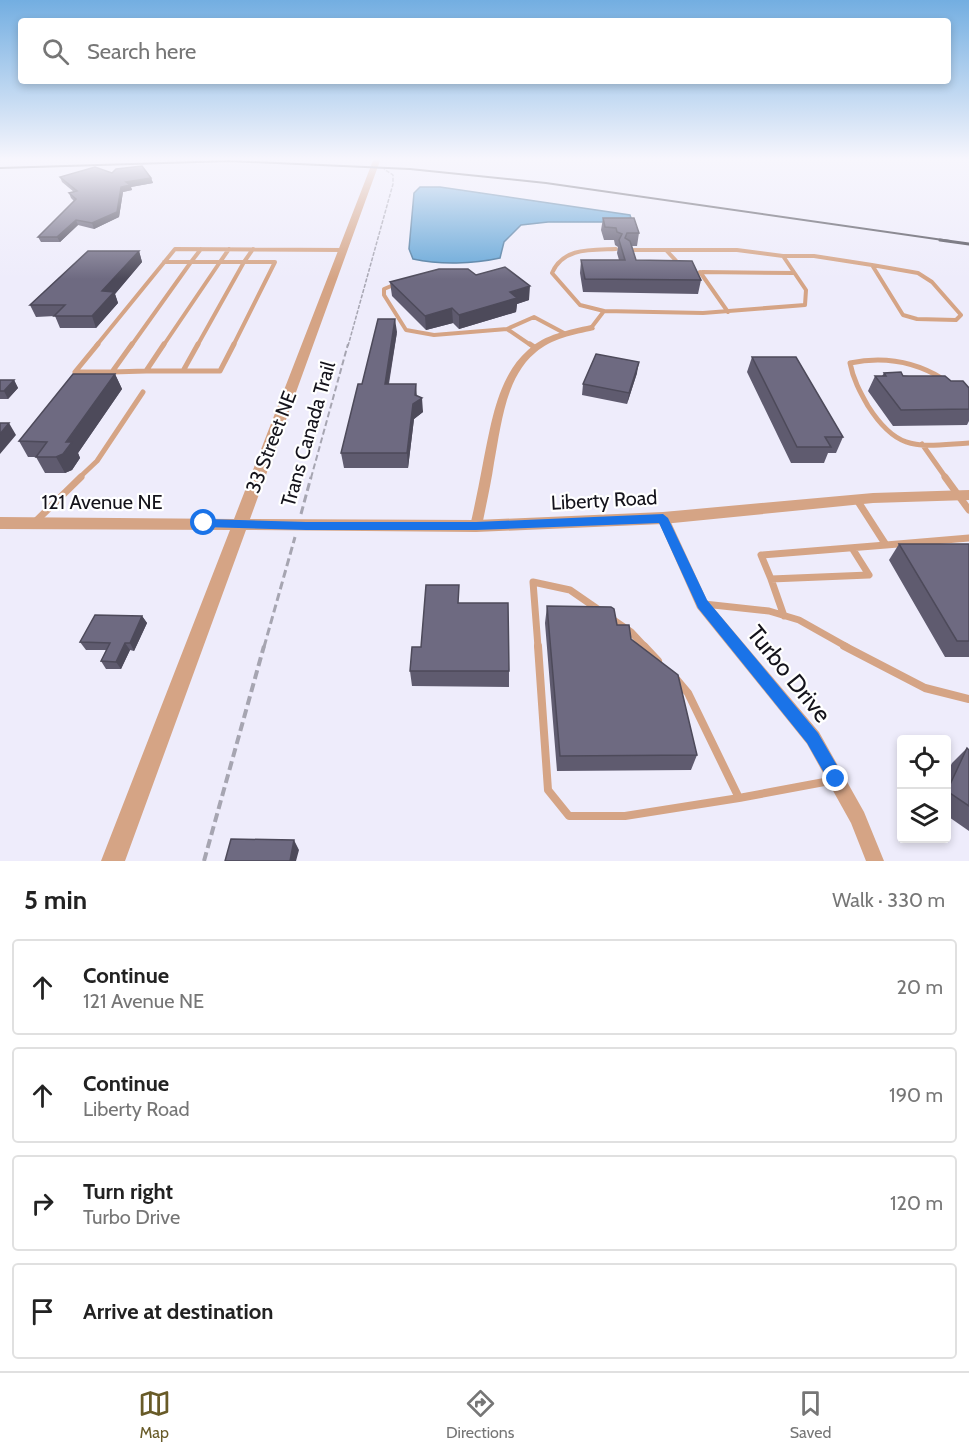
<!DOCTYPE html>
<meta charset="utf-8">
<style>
body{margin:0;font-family:Cabin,sans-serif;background:#f2f2f2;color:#222}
.controls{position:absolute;right:18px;bottom:18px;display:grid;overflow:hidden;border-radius:6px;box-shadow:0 3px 9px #0003}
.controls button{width:54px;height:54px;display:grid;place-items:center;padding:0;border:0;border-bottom:2px solid #e0e0e0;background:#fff;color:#222;font:30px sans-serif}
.stop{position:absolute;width:18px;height:18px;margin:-14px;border:4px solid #1a73e8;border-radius:50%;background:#fff}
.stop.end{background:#1a73e8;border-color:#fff;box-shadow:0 2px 6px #0008}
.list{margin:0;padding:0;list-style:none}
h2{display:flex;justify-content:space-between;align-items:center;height:78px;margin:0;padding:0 24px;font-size:26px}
h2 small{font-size:20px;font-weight:400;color:#767676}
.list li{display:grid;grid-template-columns:39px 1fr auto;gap:18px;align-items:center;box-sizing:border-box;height:96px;margin:0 12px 12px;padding:0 12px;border:2px solid #e0e0e0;border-radius:6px}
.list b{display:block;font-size:22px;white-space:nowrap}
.list p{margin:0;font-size:20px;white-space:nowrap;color:#767676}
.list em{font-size:20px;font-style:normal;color:#767676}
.icon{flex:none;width:33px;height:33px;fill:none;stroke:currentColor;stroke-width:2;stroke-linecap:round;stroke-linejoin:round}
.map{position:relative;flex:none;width:969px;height:861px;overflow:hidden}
.search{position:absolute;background:#fff;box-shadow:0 3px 9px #0003;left:18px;right:18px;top:18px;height:66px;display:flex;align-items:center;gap:15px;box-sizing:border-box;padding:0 21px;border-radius:6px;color:#767676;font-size:22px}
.sheet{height:510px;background:#fff}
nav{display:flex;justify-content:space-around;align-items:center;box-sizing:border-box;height:84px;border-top:2px solid #e0e0e0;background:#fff;font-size:16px;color:#767676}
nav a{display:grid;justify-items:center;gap:3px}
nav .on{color:#685b28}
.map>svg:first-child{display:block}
</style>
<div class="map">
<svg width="969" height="861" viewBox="0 0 969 861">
<rect width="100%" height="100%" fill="#eeecfb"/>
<path fill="#65a6d7" stroke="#4d7a9f" stroke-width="1.5" d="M420,187H440L630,215L631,218L607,222H548L521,225L504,242L500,258C473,264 440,265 413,259L409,249L414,193Z"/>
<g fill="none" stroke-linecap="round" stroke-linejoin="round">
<path stroke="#a6a5b1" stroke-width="1.5" stroke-dasharray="4 1.5" stroke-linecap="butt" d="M348,346L393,184V175L384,169"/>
<path stroke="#a6a5b1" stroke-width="2" stroke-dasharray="6 3" stroke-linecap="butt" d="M311,478L348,344"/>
<path stroke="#a6a5b1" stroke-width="3" stroke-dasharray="8 4" stroke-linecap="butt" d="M301,514L311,477
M264,647L295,537"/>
<path stroke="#a6a5b1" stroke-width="4" stroke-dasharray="9 4.5" stroke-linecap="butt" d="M204,861L264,646"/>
<path stroke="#d5a485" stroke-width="4" d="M229,249L220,262H244L253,249
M666,250L680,265
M783,256H814L872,265
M164,262H191L201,249
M872,265L918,273L932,282L961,315L956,320L917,319L903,315Z
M700,272L728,312
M702,272L794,273
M396,284L384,289V295L406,330L434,335L507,329L532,346
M604,311L580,305L552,273C563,247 592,250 616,249
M591,328L604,311L703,313L805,305L806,290L783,256L737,250H627
M507,329L534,317L564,333
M96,346L175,249L344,250
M131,346L191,262H220L163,346
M197,346L244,262H275L233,346"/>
<path stroke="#d5a485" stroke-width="5" d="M98,344L75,372H112L132,344
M164,344L146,371H183
M530,344L536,348
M183,371H220L234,344
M183,371L198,344
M112,372L146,371
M943,379C914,361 884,356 850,363C853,379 860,392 868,406C898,453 918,446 969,443
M922,444L946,478
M79,478L97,461L143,392"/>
<path stroke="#d5a485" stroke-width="7" d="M945,477L969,510
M857,500L886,545L969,538
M36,521L81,477
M852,548L869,575L771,579L761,555L886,545
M771,579L784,616
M704,604L769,611L799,620L847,647
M612,619L631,632L645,647
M538,647L533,582L570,590L599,610"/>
<path stroke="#d5a485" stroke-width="8" d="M538,646L548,790L569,816H625L739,798
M644,646L658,661
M844,646L925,688L969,699
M677,680L688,693L739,798L835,780"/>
<path fill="#d5a485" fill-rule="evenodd" d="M591,325L595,328L594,330C573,335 552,338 535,353C505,378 501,427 494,463C491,484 486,505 482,526L480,529L476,531L472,529L470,526C475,505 479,484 483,463C491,425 497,377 528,350C545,334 569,330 591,325Z
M663,514L667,515L669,518L707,600L819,732L864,812L884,861H866L851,823L807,744L697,608L657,518L659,515Z"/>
<path fill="#d5a485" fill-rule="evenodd" d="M374,158H381L250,519L476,520L663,512L873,493L969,490V500L873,503L663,524L476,532L246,530L125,861H101L230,530L0,529V517L234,519Z"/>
<path stroke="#494851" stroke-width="2" d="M0,168L229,161L410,169L546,183L950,241"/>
<path stroke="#494851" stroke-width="3" d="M940,240L969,244"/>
</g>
<path fill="#5f5b6f" d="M112,173L151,178L153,183L131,187L132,190L123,192L119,217L94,229L78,225L60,242H41L38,237L74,201L71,198L69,193L74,192L62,182L60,177Z
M603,218L639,233L637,246H632L636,260L701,280L698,294L583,292L580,273L581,260H619L617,253L618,247L615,245L614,240H604L601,230Z
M139,251L142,262L115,294L118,303L96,328H60L55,316L36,317L30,305Z
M476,275L529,300L517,304L516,312L459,329L453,323L426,330L392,296L390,282Z
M397,332L389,384L417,396L423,412L414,419L408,468H344L341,453Z
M752,357L843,437L836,453H828L824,463H791L747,372Z
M637,373L627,404L582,395L583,384Z
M884,373L951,381L969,388V421L967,425L893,426L868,391L875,376H882Z
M115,374L122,389L78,453L80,458L72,470L65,473H45L36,457H28L19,441Z
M0,380H14L18,388L8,399H0Z
M899,544H969V657H945L889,560Z
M460,603L509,671V687L412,686L410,671L421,647Z
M547,606L617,625L631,639L697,755L691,770L557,771L545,623Z
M142,616L147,623L134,651L130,650L121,669H106L101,661L106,650H86L80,642Z
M967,748L969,750V831L946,815V775L952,763Z"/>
<path fill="#4d4a5a" d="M151,178L153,183L131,187L132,190L123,192L119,217L94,229L92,223L126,182Z
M76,220L78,225L60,242L57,237Z
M139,251L142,262L115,294L118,303L96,328L92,316L102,291Z
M530,286L529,300L517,304L516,312L459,329V315L510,292Z
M452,308L453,323L426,330L425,316Z
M395,319L397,332L386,398L385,384Z
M639,362L637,373L627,404L629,393Z
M115,374L122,389L78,453L80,458L72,470L65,473L56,457Z
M14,380L18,388L8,399L4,391Z
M416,384L417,398H422L423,412L414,419L408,468L407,453Z
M9,423L16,435L0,454V434Z
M142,616L147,623L134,651L130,643Z
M125,643L130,650L121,669L116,662Z
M294,840L299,850L296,861H290Z"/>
<path fill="#6e6a81" stroke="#4d4a5a" stroke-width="1.5" d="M142,166L151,178L126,182L130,185L121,187L117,212L92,223L76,220L57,237H38L76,199L69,193L77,191L60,177L95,167L112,173L116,169Z
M603,218H634L639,233H627L625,238L630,241L636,260L692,261L701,280L585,279L581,260H625L619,240L622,234L617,232L616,228L605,227Z
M88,251H139L102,291L114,292L92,316H54L65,305H30Z
M505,267L530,286L510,292L517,298L459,315L452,308L425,316L390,282L439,269H468L476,275Z
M378,319H395L385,384H416L415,395L422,398L413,404L407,453H341L358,384H362Z
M596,354L639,362L629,393L583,384Z
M752,357H796L843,437H825L831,447H797Z
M901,372L903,376H945L951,381H963L969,388V409L901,410L875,376H886L884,373Z
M73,374H115L66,442H72L63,454L56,457H36L47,442L19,441Z
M0,380H14L4,391H0Z
M0,423H9L0,434Z
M899,544H969V641H957Z
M426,585H459L458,603H508L509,671H410L412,647H421Z
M547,606L611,607L614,609L617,625H629L631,639L678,675L697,755L560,756Z
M95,615L142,616L130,643H125L116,662L101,661L110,643L80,642Z
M967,748L969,750V806L947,791Z
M231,839L294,840L290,861H225Z"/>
<linearGradient id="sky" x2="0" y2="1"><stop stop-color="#73aee1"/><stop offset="0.57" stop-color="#f7f6fd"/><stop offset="1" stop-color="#f7f6fd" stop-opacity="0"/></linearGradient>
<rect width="969" height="279" fill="url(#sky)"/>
<path fill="#1a73e8" d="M663,514L668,518L707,600L818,733L842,774L844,779L842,785L836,787L831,785L807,743L698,608L659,523L476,530H306L204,527L198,523L204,519L306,522H476Z"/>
<g text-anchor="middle" stroke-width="4.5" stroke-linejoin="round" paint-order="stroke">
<g font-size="20" fill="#14131b" stroke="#fff">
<text transform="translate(308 434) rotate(-74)" y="7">Trans Canada Trail</text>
<text transform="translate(271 442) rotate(-69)" y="7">33 Street NE</text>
<text transform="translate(604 500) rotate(-3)" y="7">Liberty Road</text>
<text x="102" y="509">121 Avenue NE</text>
</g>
<g font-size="24" fill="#14131b" stroke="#fff">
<text transform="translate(789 674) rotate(51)" y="8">Turbo Drive</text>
</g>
</g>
</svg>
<div class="controls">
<button><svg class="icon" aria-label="locate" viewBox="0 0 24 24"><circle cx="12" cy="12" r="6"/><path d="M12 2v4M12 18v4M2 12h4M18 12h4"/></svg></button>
<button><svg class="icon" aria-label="layers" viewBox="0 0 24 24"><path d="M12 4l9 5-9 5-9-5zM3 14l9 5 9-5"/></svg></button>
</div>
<div class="stop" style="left:204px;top:523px"></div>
<div class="stop end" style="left:836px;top:779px"></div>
<div class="search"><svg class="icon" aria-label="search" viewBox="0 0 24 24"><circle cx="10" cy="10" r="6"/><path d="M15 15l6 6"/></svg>Search here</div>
</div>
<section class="sheet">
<h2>5 min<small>Walk · 330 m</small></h2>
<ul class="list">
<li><svg class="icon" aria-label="ahead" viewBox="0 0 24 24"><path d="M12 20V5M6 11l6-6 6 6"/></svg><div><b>Continue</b><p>121 Avenue NE</p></div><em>20 m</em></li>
<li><svg class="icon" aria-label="ahead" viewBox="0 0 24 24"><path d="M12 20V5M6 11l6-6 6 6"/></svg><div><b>Continue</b><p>Liberty Road</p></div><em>190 m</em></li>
<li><svg class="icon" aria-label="right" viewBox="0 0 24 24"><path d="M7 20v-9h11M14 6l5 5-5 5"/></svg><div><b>Turn right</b><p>Turbo Drive</p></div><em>120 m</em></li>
<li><svg class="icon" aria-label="arrive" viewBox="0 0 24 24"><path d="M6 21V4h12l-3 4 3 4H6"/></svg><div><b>Arrive at destination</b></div></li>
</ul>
</section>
<nav>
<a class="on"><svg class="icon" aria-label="map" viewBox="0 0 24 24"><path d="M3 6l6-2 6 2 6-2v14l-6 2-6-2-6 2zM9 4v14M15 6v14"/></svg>Map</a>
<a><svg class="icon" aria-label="directions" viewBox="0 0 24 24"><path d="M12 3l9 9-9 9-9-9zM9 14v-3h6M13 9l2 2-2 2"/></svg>Directions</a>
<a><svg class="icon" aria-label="saved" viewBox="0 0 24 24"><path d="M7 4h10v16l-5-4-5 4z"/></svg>Saved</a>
</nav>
